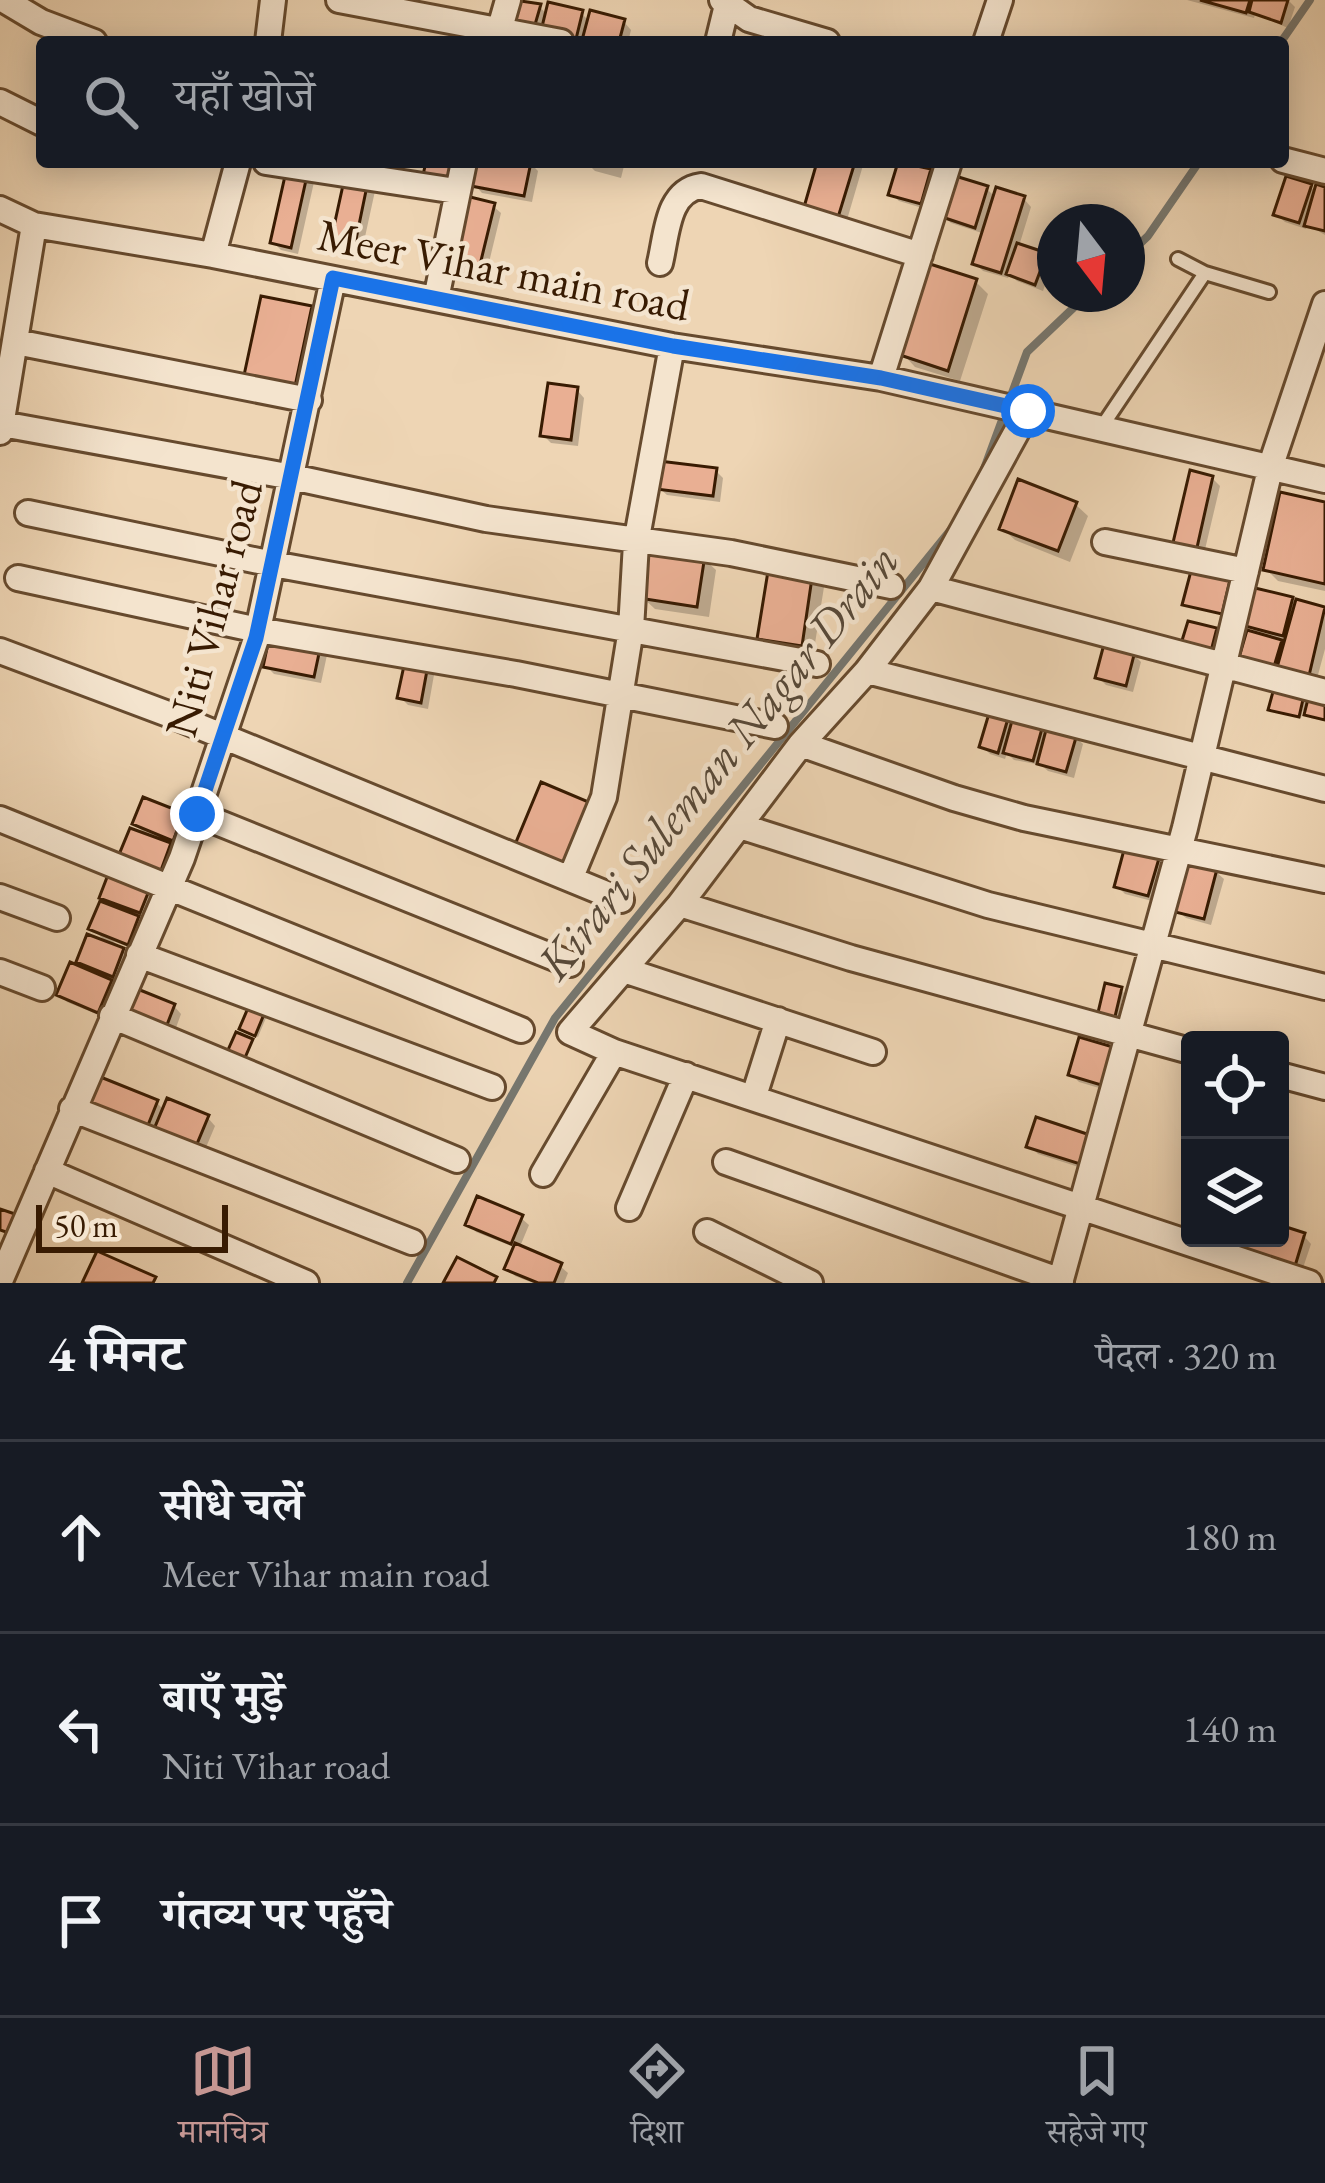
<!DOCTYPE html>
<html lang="hi">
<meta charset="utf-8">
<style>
body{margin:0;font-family:"EB Garamond","Noto Serif Devanagari",serif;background:#242831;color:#f1f3f6}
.controls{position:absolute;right:36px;bottom:36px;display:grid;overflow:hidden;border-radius:12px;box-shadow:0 6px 30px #0003}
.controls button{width:108px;height:108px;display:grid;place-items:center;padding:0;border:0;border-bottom:3px solid #363941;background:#171b24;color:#f1f3f6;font:60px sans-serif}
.compass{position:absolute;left:1037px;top:204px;width:108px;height:108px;border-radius:50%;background:#171b24;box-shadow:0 6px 30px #0003;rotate:164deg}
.scale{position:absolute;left:36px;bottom:30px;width:192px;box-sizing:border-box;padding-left:12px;border:6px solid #381b02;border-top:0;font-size:33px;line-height:42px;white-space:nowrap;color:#381b02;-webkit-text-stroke:9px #f4e4ce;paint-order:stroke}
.stop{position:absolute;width:36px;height:36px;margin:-27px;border:9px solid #1a73e8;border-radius:50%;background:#fff}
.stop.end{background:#1a73e8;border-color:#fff;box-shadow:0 3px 12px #0008}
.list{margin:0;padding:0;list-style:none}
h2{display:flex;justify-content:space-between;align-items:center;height:156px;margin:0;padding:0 48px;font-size:51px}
h2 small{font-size:39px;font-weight:400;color:#9ea1a6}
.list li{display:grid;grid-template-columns:78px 1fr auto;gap:36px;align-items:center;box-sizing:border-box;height:192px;padding:0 48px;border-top:3px solid #363941}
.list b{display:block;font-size:45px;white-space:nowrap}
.list p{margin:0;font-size:39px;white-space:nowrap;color:#9ea1a6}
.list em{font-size:39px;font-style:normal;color:#9ea1a6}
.icon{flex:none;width:66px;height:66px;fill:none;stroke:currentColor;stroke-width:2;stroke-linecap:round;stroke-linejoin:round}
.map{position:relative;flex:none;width:1325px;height:1283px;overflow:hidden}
.search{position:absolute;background:#171b24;box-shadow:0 6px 30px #0003;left:36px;right:36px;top:36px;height:132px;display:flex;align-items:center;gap:30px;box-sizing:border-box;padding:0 42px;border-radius:12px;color:#9ea1a6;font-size:45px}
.sheet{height:732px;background:#171b24}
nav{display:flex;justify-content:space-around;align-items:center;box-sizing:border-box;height:168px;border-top:3px solid #363941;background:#171b24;font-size:33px;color:#9ea1a6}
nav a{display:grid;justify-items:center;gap:6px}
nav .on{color:#c59692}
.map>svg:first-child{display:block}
</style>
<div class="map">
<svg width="1325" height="1283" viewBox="0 0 1325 1283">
<rect width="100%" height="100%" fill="#eed5b4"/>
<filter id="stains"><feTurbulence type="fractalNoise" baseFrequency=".00167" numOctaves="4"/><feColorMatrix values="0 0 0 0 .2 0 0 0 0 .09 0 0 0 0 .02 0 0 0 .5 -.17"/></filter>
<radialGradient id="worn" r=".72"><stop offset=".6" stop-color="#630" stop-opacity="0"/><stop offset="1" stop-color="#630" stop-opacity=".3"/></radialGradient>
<path fill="#0003" d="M1187,0H1288L1295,7L1288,28L1255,14L1254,18Z
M540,7L547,15L581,13L590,22H624L631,30L628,42H589L585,38L584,42H572L516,34Z
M479,162L530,163L538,171L532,202L482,193L475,185Z
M586,162H625L621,178L595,171Z
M820,162H864L844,230L813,221Z
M930,171L937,179L929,210L899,201L891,194Z
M306,174L314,182L298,254L281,250L273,242Z
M367,184L375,191L360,260L340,256L332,248Z
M1310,186L1316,193L1325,190V235L1308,225L1306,229L1285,222L1277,215Z
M987,189L996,198L1024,199L1031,207L1019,246L1045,255L1053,263L1043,291L1017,281L1010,274L1008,278L983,271L975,263L985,234L951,223L943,216Z
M493,206L501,213L484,283L455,276L447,268Z
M976,282L988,294L960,381L915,367L903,354Z
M311,309L323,321L306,402L258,392Z
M577,390L584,398L578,446L551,443L543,435Z
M716,471L723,478L720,502L667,495L659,488Z
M1212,478L1220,486L1203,558L1183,554Z
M1075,504L1088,516L1070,562L1015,540L1002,528Z
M1325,505V591L1278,581L1266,569Z
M703,558L716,570L709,617L655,609L642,597Z
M812,574L824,587L813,656L773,650L761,638Z
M1292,600L1297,606L1298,603L1325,610V649L1315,686L1242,660L1260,637L1249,625Z
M319,647L327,655L321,683L274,674L266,666Z
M1133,654L1141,662L1133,692L1106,685L1098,677Z
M427,668L434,675L428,709L408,705L400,697Z
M1303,697L1310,704L1325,702V721L1310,718L1303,710L1301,718L1272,709Z
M1008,718L1014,724L1042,727L1048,734L1075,737L1083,744L1074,778L1048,771L1041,765L1014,760L1007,753L1005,759L990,754L982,746Z
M182,816L190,823L180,846L163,839L177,854L167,879L129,864L150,839L135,824Z
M1158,858L1166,865L1156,902L1125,894L1117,886Z
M113,871L158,893L147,919L130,912L145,927L136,950L113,941L130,958L120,982L104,976L118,990L106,1018L67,1002L59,994L76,968L89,937L109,945L92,928L117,911L103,897Z
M1216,872L1224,879L1211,925L1186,918L1178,911Z
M1121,990L1124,993L1116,1026L1103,1023Z
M253,1005L268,1013L258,1037L246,1031Z
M174,1006L181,1014L173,1036L135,1021Z
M1111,1049L1109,1091L1079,1082L1071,1074Z
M156,1102L165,1111L208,1118L215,1126L202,1157L97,1113Z
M1088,1137V1170L1038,1154L1030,1146Z
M521,1218L529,1225L519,1249L560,1266L568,1273L564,1283H533L515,1276L508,1268L516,1248L476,1232L469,1224Z
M1280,1228L1304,1236L1311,1244L1302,1271L1244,1247L1247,1238H1280Z"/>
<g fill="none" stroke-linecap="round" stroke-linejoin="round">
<path stroke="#767770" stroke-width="8" d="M1281,42L1310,0
M1127,256L1148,236L1199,162
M984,469L1027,352L1088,294
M407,1283L555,1018L952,528"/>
</g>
<path fill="#e9af93" stroke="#381b02" stroke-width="3" d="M514,0L541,4L532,35L505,27Z
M1200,0H1250L1246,13Z
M1252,0H1288L1281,23L1249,12Z
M548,2L583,10L576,39L541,31Z
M590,10L625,19L619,42L582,40Z
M426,162H452L449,180L423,175Z
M476,162H531L524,196L471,186Z
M817,162H855L836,224L802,214Z
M898,162L931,169L921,204L888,195Z
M287,167L308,171L291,248L270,243Z
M952,175L988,186L975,228L939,216Z
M345,176L368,181L353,254L329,249Z
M1286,176L1312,184L1299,223L1273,215Z
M1316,184L1325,187V231L1304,226Z
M996,187L1025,196L1001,273L972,264Z
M462,195L495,203L477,277L444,269Z
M1017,243L1047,253L1035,285L1006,274Z
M930,264L977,279L948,371L900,355Z
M261,296L312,306L294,391L243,380Z
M548,383L578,387L571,440L540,436Z
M659,461L717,468L713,496L656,489Z
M1190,470L1213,476L1196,552L1172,547Z
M1018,479L1077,502L1058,551L999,529Z
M1280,492L1325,502V584L1263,570Z
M647,547L705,555L697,607L639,598Z
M769,565L813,571L802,646L757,639Z
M1192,567L1231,576L1222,614L1182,605Z
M1255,588L1293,597L1283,636L1245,626Z
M1296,599L1325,607L1308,680L1276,671Z
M1188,621L1217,628L1210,655L1180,647Z
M1247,630L1282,640L1273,670L1238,661Z
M270,634L321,644L314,677L263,667Z
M1104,644L1135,651L1126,686L1095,678Z
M405,661L428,665L421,703L397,698Z
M1274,688L1304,695L1299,717L1268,710Z
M1309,695L1325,699V720L1304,715Z
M990,710L1009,715L998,753L979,747Z
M1013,717L1043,725L1033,761L1003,753Z
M1047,726L1077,734L1066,772L1037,764Z
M541,782L591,803L565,867L514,847Z
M143,797L184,813L173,841L132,824Z
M130,828L171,843L160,873L118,857Z
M1125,846L1160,855L1148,896L1114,887Z
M1188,861L1217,869L1204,919L1175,912Z
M111,867L152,883L140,913L99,898Z
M100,901L139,916L128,945L88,929Z
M87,934L124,948L113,977L76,962Z
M70,962L112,980L98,1013L56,995Z
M1105,983L1122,987L1113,1025L1096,1021Z
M135,988L175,1004L165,1030L124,1014Z
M251,1001L267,1007L255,1036L239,1029Z
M236,1032L253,1039L241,1067L224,1059Z
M1079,1037L1113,1047L1101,1085L1068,1075Z
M98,1076L158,1100L146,1130L86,1106Z
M167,1098L209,1115L194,1151L152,1134Z
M1036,1117L1090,1135L1080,1164L1026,1147Z
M477,1196L523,1215L511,1244L465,1225Z
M0,1209L15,1214L9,1233L0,1230Z
M1280,1225L1305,1233L1295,1266L1240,1248L1244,1238H1280Z
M515,1243L562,1263L554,1283H538L504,1269Z
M97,1251L156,1277L153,1283H82Z
M457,1257L497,1277L494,1283H443Z"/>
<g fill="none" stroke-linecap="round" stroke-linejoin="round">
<defs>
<path id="lane" d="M1178,259L1205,273L1269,292
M1101,428L1205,273"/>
<path id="street" d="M4,0L41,22L94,42
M339,0L561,42
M722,0L749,19L827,42
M268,42L273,0
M496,42L508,0
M718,42L727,5
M986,42L1000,0
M0,102L42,123
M1283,160L1325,171
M266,162L456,191
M0,209L34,225L213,255L672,346L881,378L1325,480
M213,255L238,162
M660,263C667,234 667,191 701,186L920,255
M436,299L464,162
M16,342L309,400
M881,378L949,162
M1028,411L931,588L867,671L801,744L680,904L570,1032L614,1052L1309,1283
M2,424L292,477L486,519L731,553L891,586
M0,432L34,225
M28,513L273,564L817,664
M1105,542L1246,571
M18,578L258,630L516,674L775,726
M931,588L1325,692
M0,651L176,717L621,900
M867,671L1325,789
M801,744L954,798L1024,818L1325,880
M197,814L570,964
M0,819L521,1030
M740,826L988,905L1325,987
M571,877L604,797L631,629L636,543L672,346
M0,897L57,918
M680,904L851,958L1190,1051
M139,955L492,1087
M624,970L873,1052
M0,972L42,988
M112,1016L457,1160
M1280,1075L1325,1087
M754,1096L778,1020
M72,1109L412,1242
M726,1162L1061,1281
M47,1171L306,1283
M543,1174L614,1052
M629,1208L686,1075
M707,1232L810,1283
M0,1281L182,858L256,639L333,279
M1060,1283L1185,828L1271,465L1325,304"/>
</defs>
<use href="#lane" stroke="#664a2e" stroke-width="18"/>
<use href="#street" stroke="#664a2e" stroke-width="30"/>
<use href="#lane" stroke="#f4e4ce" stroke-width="12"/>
<use href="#street" stroke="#f4e4ce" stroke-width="24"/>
</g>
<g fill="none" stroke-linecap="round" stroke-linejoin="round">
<path stroke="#1a73e8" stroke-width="15" d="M197,814L256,638L333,278L673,346L881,378L1028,411"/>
</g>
<g text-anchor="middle" stroke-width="9" stroke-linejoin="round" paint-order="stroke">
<g font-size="45" fill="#381b02" stroke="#f4e4ce">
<text transform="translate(504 269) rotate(11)" y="16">Meer Vihar main road</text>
<text transform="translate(213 608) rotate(-75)" y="16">Niti Vihar road</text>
</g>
<g font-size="48" font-style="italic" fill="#574939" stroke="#f4e4ce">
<text transform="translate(717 761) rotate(-51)" y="17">Kirari Suleman Nagar Drain</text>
</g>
</g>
<rect width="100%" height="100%" filter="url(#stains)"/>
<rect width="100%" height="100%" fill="url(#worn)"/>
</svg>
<div class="controls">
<button><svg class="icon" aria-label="locate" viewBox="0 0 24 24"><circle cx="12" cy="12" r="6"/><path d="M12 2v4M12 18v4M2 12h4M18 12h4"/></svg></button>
<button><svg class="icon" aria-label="layers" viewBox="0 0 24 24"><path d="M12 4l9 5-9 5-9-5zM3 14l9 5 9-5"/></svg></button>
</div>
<svg class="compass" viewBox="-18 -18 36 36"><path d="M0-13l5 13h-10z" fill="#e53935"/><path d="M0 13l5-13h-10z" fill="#9ea1a6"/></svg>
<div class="scale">50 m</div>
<div class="stop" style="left:1028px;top:411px"></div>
<div class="stop end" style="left:197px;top:814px"></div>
<div class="search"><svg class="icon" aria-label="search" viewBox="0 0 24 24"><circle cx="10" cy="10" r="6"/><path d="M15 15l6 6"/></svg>यहाँ खोजें</div>
</div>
<section class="sheet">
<h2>4 मिनट<small>पैदल · 320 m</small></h2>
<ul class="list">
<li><svg class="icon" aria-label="ahead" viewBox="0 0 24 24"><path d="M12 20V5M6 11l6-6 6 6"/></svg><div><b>सीधे चलें</b><p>Meer Vihar main road</p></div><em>180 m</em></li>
<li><svg class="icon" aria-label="left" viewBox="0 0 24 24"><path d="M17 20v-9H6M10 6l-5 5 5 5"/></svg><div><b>बाएँ मुड़ें</b><p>Niti Vihar road</p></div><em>140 m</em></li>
<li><svg class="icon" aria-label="arrive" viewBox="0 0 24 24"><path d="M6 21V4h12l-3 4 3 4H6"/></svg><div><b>गंतव्य पर पहुँचे</b></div></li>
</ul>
</section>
<nav>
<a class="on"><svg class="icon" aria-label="map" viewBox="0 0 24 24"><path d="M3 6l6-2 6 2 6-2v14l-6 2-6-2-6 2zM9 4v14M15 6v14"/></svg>मानचित्र</a>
<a><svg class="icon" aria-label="directions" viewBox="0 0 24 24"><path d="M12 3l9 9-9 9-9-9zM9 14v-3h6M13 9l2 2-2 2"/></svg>दिशा</a>
<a><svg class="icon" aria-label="saved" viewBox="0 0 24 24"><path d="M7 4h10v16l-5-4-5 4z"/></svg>सहेजे गए</a>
</nav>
